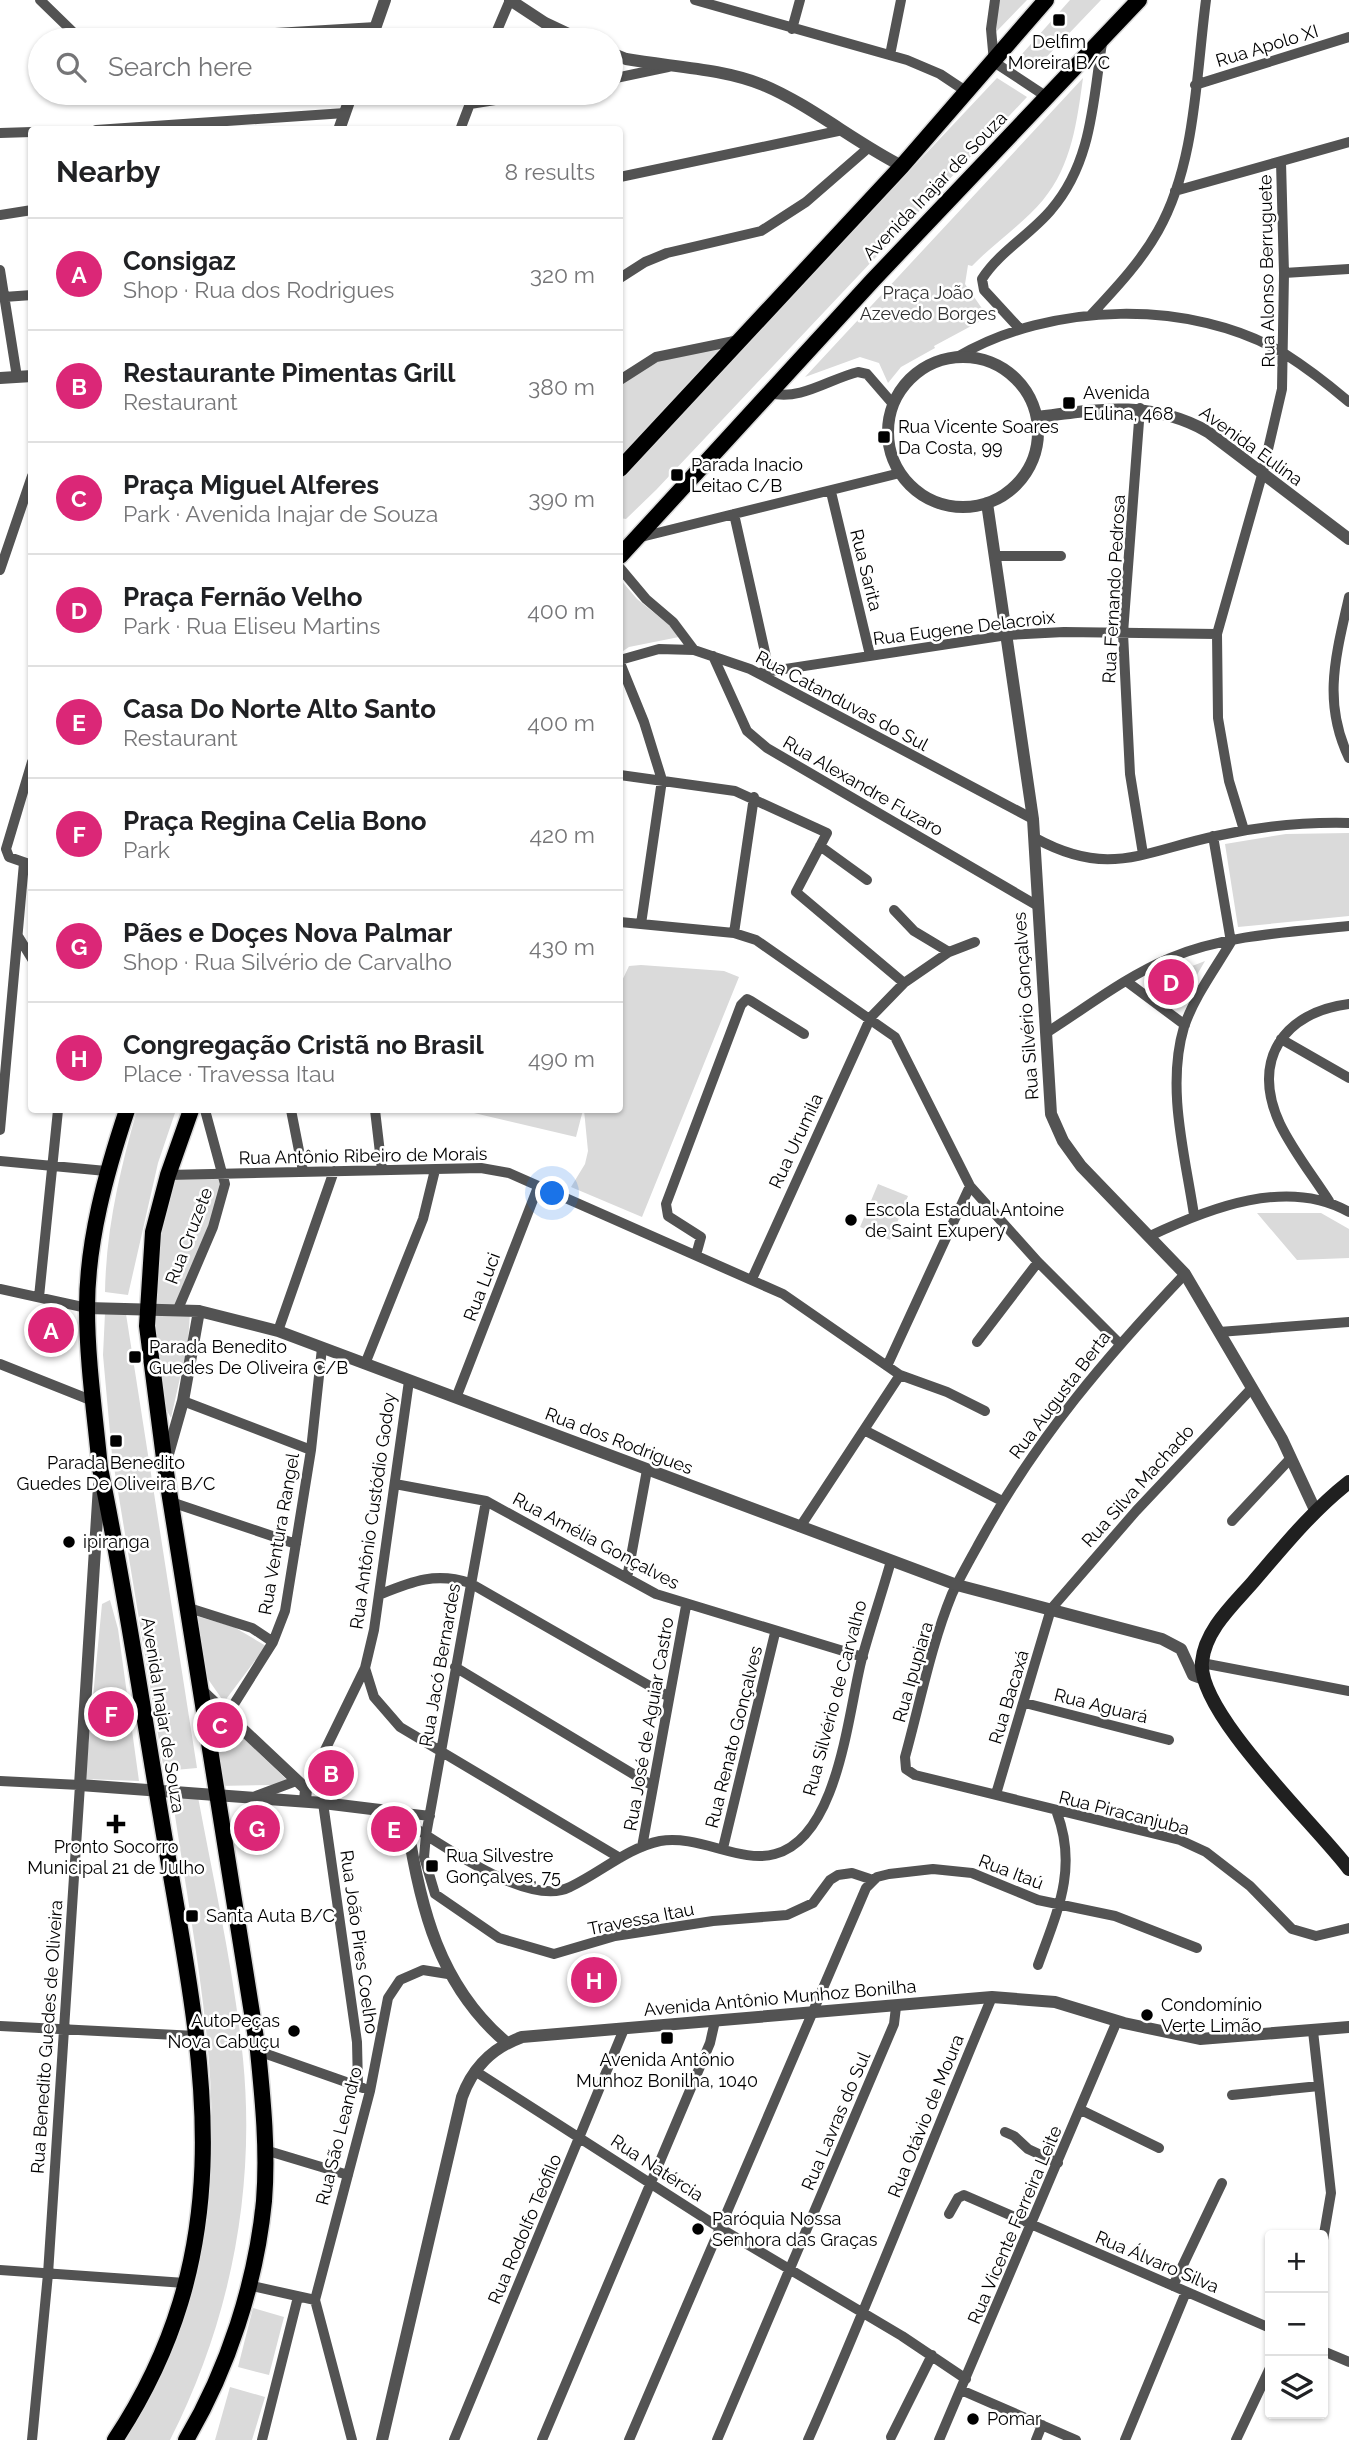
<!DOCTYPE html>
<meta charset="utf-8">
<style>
body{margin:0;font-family:Raleway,sans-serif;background:#f6f6f6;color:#202124}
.controls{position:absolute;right:21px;bottom:21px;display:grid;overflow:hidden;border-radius:7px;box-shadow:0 2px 5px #0004}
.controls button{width:63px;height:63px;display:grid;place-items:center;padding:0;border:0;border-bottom:2px solid #e0e0e0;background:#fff;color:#202124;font:35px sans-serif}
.you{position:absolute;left:553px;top:1194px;width:24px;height:24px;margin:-18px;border:5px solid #fff;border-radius:50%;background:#1a73e8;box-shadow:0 0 0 10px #1a73e833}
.badge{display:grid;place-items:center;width:46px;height:46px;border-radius:50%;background:#db2777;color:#fff;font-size:23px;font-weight:700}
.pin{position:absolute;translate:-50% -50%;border:4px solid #fff;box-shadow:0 2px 7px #0006}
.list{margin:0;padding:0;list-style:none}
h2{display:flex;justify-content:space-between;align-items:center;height:91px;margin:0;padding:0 28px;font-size:30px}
h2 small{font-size:23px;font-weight:400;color:#757577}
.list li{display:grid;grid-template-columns:46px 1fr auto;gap:21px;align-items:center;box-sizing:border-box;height:112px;padding:0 28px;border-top:2px solid #e0e0e0}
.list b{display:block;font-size:26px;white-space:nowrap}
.list p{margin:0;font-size:23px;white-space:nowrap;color:#757577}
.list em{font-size:23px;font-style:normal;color:#757577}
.icon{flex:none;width:38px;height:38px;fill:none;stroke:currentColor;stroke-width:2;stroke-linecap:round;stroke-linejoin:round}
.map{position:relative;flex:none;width:1349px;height:2440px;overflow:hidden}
.search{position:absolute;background:#fff;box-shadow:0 2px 5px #0004;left:28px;top:28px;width:595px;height:77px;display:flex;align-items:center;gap:18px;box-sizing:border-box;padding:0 24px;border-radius:38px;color:#757577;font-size:26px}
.panel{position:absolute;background:#fff;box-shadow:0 2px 5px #0004;left:28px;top:126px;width:595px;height:987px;border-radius:7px}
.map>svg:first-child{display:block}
</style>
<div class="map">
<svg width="1349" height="2440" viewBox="0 0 1349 2440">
<rect width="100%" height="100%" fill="#fff"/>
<path fill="#dadada" d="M997,0H1027L996,32L993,12Z
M1070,0H1101L1034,70L1014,63Z
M997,78L1027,97L656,490L626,519L620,518V479Z
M1083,78C1077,121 1072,165 1043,200C1023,224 994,243 972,266L968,265L965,284L988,317L934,346L935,348L901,367L888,383L879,363L860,357L805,377Z
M740,340L620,470V380L656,357Z
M620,579L637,599L668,624L679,637L629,647L620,653Z
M1349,833V916L1238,927L1225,844L1286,834Z
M1205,961L1180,1004L1151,982Z
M641,965L724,971L739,977L642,1217L571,1187L585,1164L588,1151L584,1110H620V985L629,966Z
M137,1110H176L158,1163L128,1295L105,1292C106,1229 120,1170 137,1110Z
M475,1110H583L576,1137L474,1113Z
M168,1175H223L225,1184L178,1309L146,1302Z
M878,1184L908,1196L890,1240L860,1227Z
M1257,1213H1321L1349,1229V1258L1297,1260Z
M105,1313L126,1314L197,1768L164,1771L112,1455L103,1355Z
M190,1313L188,1342L171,1418L165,1407L151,1325L156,1315Z
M110,1600L118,1629L139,1781L85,1779L102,1604Z
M193,1615L234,1627L266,1646L224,1702L201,1669Z
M206,1702L288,1781L273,1785L216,1786Z
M172,1795L198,1797C214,1883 234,1971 243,2059C256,2191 230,2322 170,2440H125C261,2228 205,2025 172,1795Z
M253,2308L284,2317L269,2375L238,2367Z
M230,2387L265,2397L252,2440H215Z"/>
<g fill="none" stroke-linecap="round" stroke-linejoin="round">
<defs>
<path id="primary" d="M620,469L902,166L1046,0
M620,556L873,280L1139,0
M115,2440C251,2234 198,2041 161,1817C141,1700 124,1583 100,1468C95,1415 87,1361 87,1308C87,1241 106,1173 127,1110
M186,2440C228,2369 256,2283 264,2201C268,2151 263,2101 258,2051L165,1466L147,1326L153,1232L168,1175L191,1110"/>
</defs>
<use href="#primary" stroke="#dbdbdb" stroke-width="19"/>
<path stroke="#535353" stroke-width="10" d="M40,0L74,33L96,40
M695,0L907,60L940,74L967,92
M995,0L991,29L994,62L1047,97
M792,29L800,0
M159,40L376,27
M493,40L510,0
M890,55L901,0
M611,79L668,67
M1195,85L1349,37
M470,104L539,93
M96,130L345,113
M460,130L474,93
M0,133L32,132
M620,177L838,131
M1175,191L1349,142
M0,215L32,210
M0,270L17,377
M1284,273L1349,269
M620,278L645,262L667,253L761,231L806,202L867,149
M4,297L32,295
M1091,315C1115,289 1140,263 1158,231C1196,164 1196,75 1206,0
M1019,328L984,290L982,279C999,252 1031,234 1051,210C1092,163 1093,101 1102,43
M957,357C1050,302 1191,298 1285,354C1307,368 1329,385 1349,402
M620,380L656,357L739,340
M770,393C801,401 829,379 858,372L867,374L893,404
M1140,408L1123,633L1130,774L1143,854
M831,492L870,655
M734,514L769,670
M637,538L900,473
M996,556H1061
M620,568L646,599L673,622L694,650
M0,570L32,476
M1349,597C1336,655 1322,702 1349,758
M713,656L747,731L767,748L1038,906
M620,660L659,649L694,650L750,669L1033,819
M620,663L644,722L662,780L641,924
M759,673L1007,635L1064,632L1217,634
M32,762L6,849L9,857L32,865
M620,775L735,791L827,833L796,892L904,983
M1244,830L1229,781L1218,718L1217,634L1262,475L1282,389L1284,273L1281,162
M1213,836L1231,942
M1035,838C1108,878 1142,852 1216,836C1260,826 1303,822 1349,823
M820,846L867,880
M894,910L914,931L949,952
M620,922L734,933L756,940L895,1037L970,1186L1038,1262L1119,1343
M734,933L754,797
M18,936L32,959
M1126,981L1185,1025
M1046,1033C1087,1007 1125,977 1170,958C1225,935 1290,932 1349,926
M1281,1039L1349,1078
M291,1110L303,1171
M375,1110L382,1170
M0,1130L24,863
M0,1161L106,1171
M168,1175L481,1168L509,1173L783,1294L900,1375L947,1392L985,1411
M1329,1201C1313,1176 1293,1151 1280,1124C1250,1060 1284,1012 1349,1004
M1194,1215C1185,1155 1166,1087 1184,1027C1194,997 1215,969 1231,942
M1150,1236C1209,1208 1288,1177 1349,1212
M696,1255L701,1237L668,1216L666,1204L741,1005L747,999L751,1001L804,1034
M1185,1274C1107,1356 1037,1438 982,1538C972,1556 961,1575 952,1594C931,1645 920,1703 905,1757L906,1769L915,1775L1180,1840L1206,1852L1250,1886L1292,1929L1316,1936L1349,1928
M752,1279L871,1017L904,983L949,952L975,942
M0,1289L87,1308
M39,1297L58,1110
M178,1309L213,1227L225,1184L205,1110
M278,1331L334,1171
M1219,1332L1349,1322
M977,1342L1038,1262
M0,1364L93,1401
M365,1364L423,1219L435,1170
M887,1366L970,1186
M456,1398L538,1187
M183,1401L311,1450
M864,1430L1002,1501
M395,1484L486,1501L656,1594L863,1657
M486,1501L426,1835L424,1857L435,1894L499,1938L554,1954L615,1936L713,1921L787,1915L813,1903L830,1880L838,1875L852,1873L873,1880
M171,1502L296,1544
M1232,1521L1290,1459
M800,1527L900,1375
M627,1578L647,1470
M381,1594C413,1581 436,1572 470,1583L669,1697
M189,1608L252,1628L273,1642
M1202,1663L1349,1691
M455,1667L653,1786
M365,1668L374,1697L400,1727L620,1858
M1025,1703L1169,1740
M229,1712L273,1642L285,1611L311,1450L322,1348
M0,1781L80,1785L48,2274L32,2440
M306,1789L365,1668L374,1630L409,1381
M996,1794L1051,1609L1136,1511L1252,1388
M256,1796L296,1781
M323,1803L357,2042L358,2086
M388,1811L430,1816
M407,1823C443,1845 529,1908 570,1887C600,1873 627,1848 660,1841C698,1834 741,1864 775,1854C839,1837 848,1711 862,1658C871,1625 882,1593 891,1561
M642,1847L686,1606
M723,1848L775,1633
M1038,1965C1057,1912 1078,1869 1057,1813
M0,2026L196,2036
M1313,2031L1331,2193L1323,2240
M258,2051L363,2088
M475,2071L720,2228L902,2336L966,2379
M1232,2095L1319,2086
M1081,2110L1159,2148
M1005,2132L1014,2136L1028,2149L1058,2163
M265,2150L348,2175
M949,2214L958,2198L964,2195L1270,2328
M0,2270L185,2283
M248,2285L315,2300
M1173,2286L1222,2183
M1323,2351L1349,2362
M961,2390L1076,2440
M891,2437L932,2355
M262,2440L298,2297
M352,2440L315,2300L370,2091L388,1998L400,1980L423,1970L448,1974
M454,2440L624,2029
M542,2440L710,2043L715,2021
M629,2440L866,1888L877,1877L889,1874L933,1869L972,1873L1038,1900L1115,1916L1197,1948
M717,2440L894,2024L896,2007
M808,2440C873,2294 930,2144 992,1997
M939,2440L1117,2021
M1036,2440L1042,2425
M1125,2440L1186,2292
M1236,2440L1270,2368"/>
<path stroke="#535353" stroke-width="12" d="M510,0L545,23L581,40
M371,40L385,0
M611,53L626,59C671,67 721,68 763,85C809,104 856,143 902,166
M339,130L352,93
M888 432a75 75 0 1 1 150 0a75 75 0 1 1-150 0Z
M0,378L32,376
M1038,417C1098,409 1153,400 1208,432L1349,539
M987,503L1033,819L1051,1114L1063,1141L1081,1166L1185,1274L1282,1439L1315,1510
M87,1308L199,1311L278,1331L957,1585L1162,1639L1181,1649L1193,1675L1204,1679
M166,1461L183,1401L199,1311
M99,1486L80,1785L323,1803L380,1810L407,1823C420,1907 439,1986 507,2043
M202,1691L306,1789L305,1801
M382,2440L462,2097C473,2067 492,2048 522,2037L992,1997L1055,2002L1124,2023L1200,2039L1349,2027"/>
<path stroke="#202020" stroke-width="14" d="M1349,1482C1312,1511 1284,1546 1253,1582C1233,1605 1205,1630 1202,1662C1197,1713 1317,1826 1349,1869"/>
<use href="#primary" stroke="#000" stroke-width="16"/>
</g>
<g fill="#000" stroke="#fff" stroke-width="2.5">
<rect x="1052" y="13" width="14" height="14" rx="3.5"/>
<rect x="1062" y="396" width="14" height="14" rx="3.5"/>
<rect x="877" y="430" width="14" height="14" rx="3.5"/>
<rect x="670" y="468" width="14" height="14" rx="3.5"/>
<circle cx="851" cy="1220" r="7"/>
<rect x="128" y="1350" width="14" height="14" rx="3.5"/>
<rect x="109" y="1434" width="14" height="14" rx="3.5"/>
<circle cx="69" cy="1542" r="7"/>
<path d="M112.5 1813.5h7v7h7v7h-7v7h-7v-7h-7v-7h7z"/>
<rect x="425" y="1859" width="14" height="14" rx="3.5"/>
<rect x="185" y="1909" width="14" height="14" rx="3.5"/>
<circle cx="1147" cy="2015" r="7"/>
<circle cx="294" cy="2031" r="7"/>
<rect x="660" y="2031" width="14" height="14" rx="3.5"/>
<circle cx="698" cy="2229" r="7"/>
<circle cx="973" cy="2419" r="7"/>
</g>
<g text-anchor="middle" stroke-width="5" stroke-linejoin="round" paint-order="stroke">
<g font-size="18" fill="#000" stroke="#fff" text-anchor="start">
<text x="1059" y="48" text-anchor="middle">Delfim<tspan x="1059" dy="21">Moreira B/C</tspan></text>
<text x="1083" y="399">Avenida<tspan x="1083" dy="21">Eulina, 468</tspan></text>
<text x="898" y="433">Rua Vicente Soares<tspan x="898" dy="21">Da Costa, 99</tspan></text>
<text x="691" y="471">Parada Inacio<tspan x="691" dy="21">Leitao C/B</tspan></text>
<text x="865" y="1216">Escola Estadual Antoine<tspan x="865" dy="21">de Saint Exupery</tspan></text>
<text x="149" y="1353">Parada Benedito<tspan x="149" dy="21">Guedes De Oliveira C/B</tspan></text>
<text x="116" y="1469" text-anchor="middle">Parada Benedito<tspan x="116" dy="21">Guedes De Oliveira B/C</tspan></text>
<text x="83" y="1548">ipiranga</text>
<text x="116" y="1853" text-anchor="middle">Pronto Socorro<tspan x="116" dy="21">Municipal 21 de Julho</tspan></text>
<text x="446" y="1862">Rua Silvestre<tspan x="446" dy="21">Gonçalves, 75</tspan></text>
<text x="206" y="1922">Santa Auta B/C</text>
<text x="1161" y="2011">Condomínio<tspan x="1161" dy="21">Verte Limão</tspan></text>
<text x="280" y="2027" text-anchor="end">AutoPeças<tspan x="280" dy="21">Nova Cabuçu</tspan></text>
<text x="667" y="2066" text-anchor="middle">Avenida Antônio<tspan x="667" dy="21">Munhoz Bonilha, 1040</tspan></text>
<text x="712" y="2225">Paróquia Nossa<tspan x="712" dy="21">Senhora das Graças</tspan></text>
<text x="987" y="2425">Pomar</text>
</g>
<g font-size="18" fill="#000" stroke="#fff">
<text transform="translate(1267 46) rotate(-17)" y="6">Rua Apolo XI</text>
<text transform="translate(935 186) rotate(-46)" y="6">Avenida Inajar de Souza</text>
<text transform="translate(1267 271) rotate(-91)" y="6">Rua Alonso Berruguete</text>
<text transform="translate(1251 446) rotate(36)" y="6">Avenida Eulina</text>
<text transform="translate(866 570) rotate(76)" y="6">Rua Sarita</text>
<text transform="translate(1114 589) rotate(-87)" y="6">Rua Fernando Pedrosa</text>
<text transform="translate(964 628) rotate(-7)" y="6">Rua Eugene Delacroix</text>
<text transform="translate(842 701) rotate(28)" y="6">Rua Catanduvas do Sul</text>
<text transform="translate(863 786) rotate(30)" y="6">Rua Alexandre Fuzaro</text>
<text transform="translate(1026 1006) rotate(-94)" y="6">Rua Silvério Gonçalves</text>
<text transform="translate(796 1141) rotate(-65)" y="6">Rua Urumila</text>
<text transform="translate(363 1156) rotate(-1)" y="6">Rua Antônio Ribeiro de Morais</text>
<text transform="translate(189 1236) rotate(-69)" y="6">Rua Cruzete</text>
<text transform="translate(482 1287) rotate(-69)" y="6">Rua Luci</text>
<text transform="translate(1060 1395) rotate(-53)" y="6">Rua Augusta Berta</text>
<text transform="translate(619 1441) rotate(21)" y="6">Rua dos Rodrigues</text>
<text transform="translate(1138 1486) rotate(-48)" y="6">Rua Silva Machado</text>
<text transform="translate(373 1511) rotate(-82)" y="6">Rua Antônio Custódio Godoy</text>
<text transform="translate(279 1534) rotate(-80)" y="6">Rua Ventura Rangel</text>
<text transform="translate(596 1541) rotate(28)" y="6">Rua Amélia Gonçalves</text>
<text transform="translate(440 1665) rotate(-80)" y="6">Rua Jacó Bernardes</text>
<text transform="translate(913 1672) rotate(-74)" y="6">Rua Ipupiara</text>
<text transform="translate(1009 1697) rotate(-73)" y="6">Rua Bacaxá</text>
<text transform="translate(835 1698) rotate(-75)" y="6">Rua Silvério de Carvalho</text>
<text transform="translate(1101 1706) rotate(14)" y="6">Rua Aguará</text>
<text transform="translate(163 1715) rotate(81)" y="6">Avenida Inajar de Souza</text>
<text transform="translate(649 1724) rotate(-80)" y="6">Rua José de Aguiar Castro</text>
<text transform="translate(734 1737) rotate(-76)" y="6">Rua Renato Gonçalves</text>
<text transform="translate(1124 1813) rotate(14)" y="6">Rua Piracanjuba</text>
<text transform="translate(1011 1872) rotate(21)" y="6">Rua Itaú</text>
<text transform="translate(641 1919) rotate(-11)" y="6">Travessa Itau</text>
<text transform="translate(359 1942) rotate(82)" y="6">Rua João Pires Coelho</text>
<text transform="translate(780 1998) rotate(-5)" y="6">Avenida Antônio Munhoz Bonilha</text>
<text transform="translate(47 2037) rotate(-86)" y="6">Rua Benedito Guedes de Oliveira</text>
<text transform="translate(926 2116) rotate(-68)" y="6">Rua Otávio de Moura</text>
<text transform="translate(836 2121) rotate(-67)" y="6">Rua Lavras do Sul</text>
<text transform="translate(339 2136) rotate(-76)" y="6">Rua São Leandro</text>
<text transform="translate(657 2168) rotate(33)" y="6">Rua Natércia</text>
<text transform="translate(1015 2225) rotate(-67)" y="6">Rua Vicente Ferreira Leite</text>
<text transform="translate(525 2229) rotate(-67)" y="6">Rua Rodolfo Teófilo</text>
<text transform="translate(1157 2262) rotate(23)" y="6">Rua Álvaro Silva</text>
</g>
<g font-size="18" fill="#313131" stroke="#fff">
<text x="928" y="299">Praça João<tspan x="928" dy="21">Azevedo Borges</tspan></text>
</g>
</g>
</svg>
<div class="controls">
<button>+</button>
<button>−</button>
<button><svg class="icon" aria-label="layers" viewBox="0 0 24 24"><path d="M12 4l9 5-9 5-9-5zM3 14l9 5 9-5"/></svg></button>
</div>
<div class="you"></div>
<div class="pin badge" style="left:51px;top:1330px">A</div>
<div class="pin badge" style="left:331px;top:1773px">B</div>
<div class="pin badge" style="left:220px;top:1725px">C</div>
<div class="pin badge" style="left:1171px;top:982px">D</div>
<div class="pin badge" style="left:394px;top:1829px">E</div>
<div class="pin badge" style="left:111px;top:1714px">F</div>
<div class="pin badge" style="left:257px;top:1828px">G</div>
<div class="pin badge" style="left:594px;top:1980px">H</div>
<div class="search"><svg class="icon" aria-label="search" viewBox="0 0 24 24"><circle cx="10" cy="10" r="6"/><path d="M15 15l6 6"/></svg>Search here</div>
<section class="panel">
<h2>Nearby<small>8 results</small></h2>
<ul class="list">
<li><span class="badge">A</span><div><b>Consigaz</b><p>Shop · Rua dos Rodrigues</p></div><em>320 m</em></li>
<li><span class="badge">B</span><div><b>Restaurante Pimentas Grill</b><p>Restaurant</p></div><em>380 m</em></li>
<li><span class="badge">C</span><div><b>Praça Miguel Alferes</b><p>Park · Avenida Inajar de Souza</p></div><em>390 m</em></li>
<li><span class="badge">D</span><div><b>Praça Fernão Velho</b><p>Park · Rua Eliseu Martins</p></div><em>400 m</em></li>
<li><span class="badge">E</span><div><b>Casa Do Norte Alto Santo</b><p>Restaurant</p></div><em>400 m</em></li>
<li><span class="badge">F</span><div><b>Praça Regina Celia Bono</b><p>Park</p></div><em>420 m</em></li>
<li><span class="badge">G</span><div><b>Pães e Doçes Nova Palmar</b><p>Shop · Rua Silvério de Carvalho</p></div><em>430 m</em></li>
<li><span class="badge">H</span><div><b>Congregação Cristã no Brasil</b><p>Place · Travessa Itau</p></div><em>490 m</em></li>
</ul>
</section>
</div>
